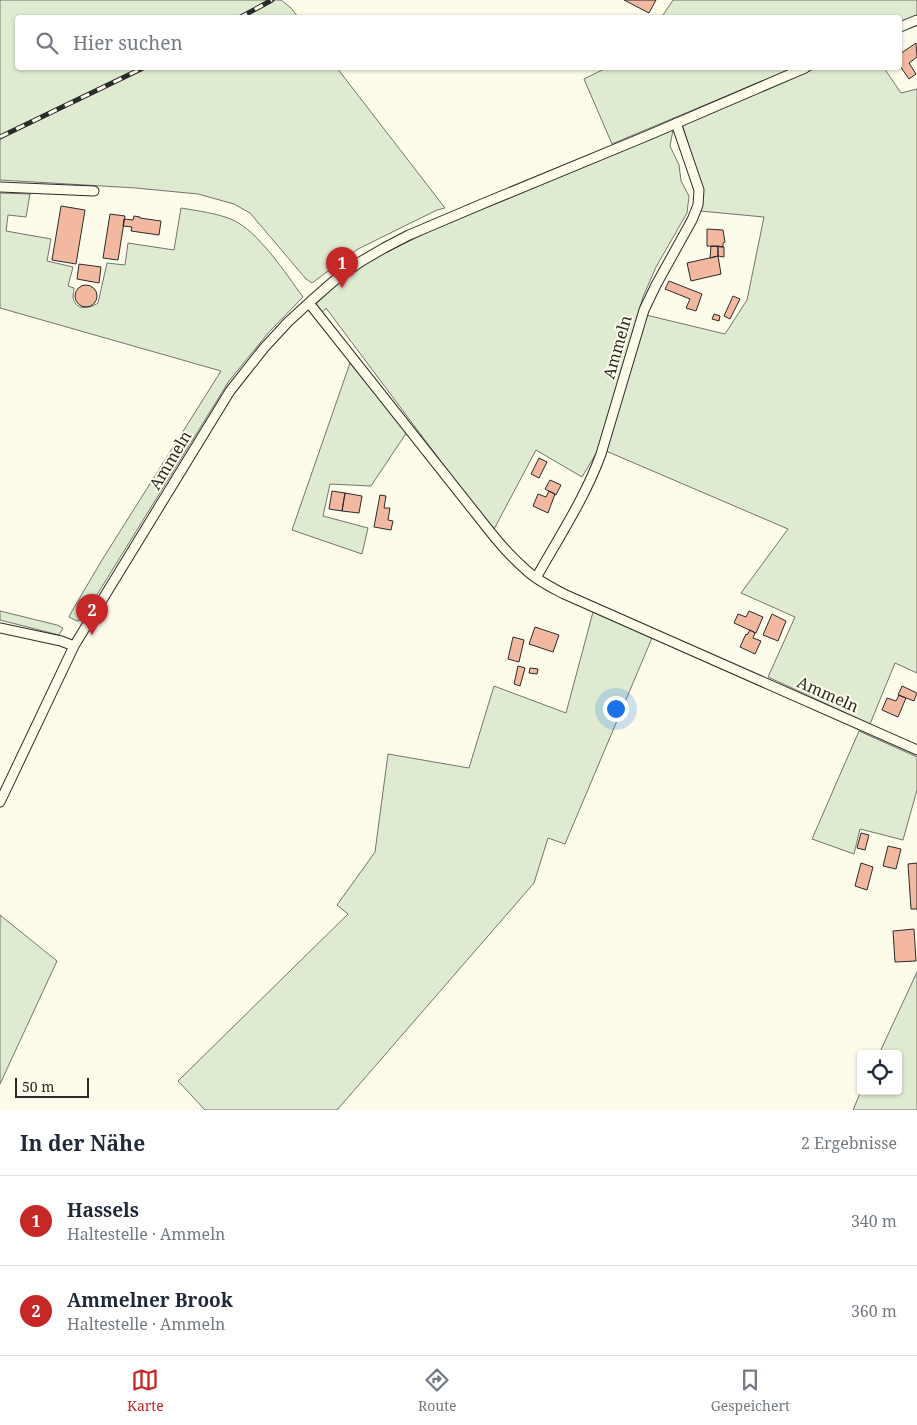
<!DOCTYPE html>
<html lang="de">
<meta charset="utf-8">
<style>
body{margin:0;font-family:"Noto Serif",serif;background:#f6f6f7;color:#1f2937}
.controls{position:absolute;right:15px;bottom:15px;display:grid;overflow:hidden;border-radius:5px;box-shadow:0 1px 4px #0004}
.controls button{width:45px;height:45px;display:grid;place-items:center;padding:0;border:0;border-bottom:1px solid #e0e1e3;background:#fff;color:#1f2937;font:25px sans-serif}
.scale{position:absolute;left:15px;bottom:12px;width:74px;box-sizing:border-box;padding-left:5px;border:2px solid #2b2b2b;border-top:0;font-size:14px;line-height:18px;white-space:nowrap;color:#2b2b2b;-webkit-text-stroke:4px #fdfbea;paint-order:stroke}
.you{position:absolute;left:615px;top:708px;width:18px;height:18px;margin:-12px;border:4px solid #fff;border-radius:50%;background:#1a73e8;box-shadow:0 0 0 8px #1a73e833}
.badge{display:grid;place-items:center;width:32px;height:32px;border-radius:50%;background:#c62828;color:#fff;font-size:16px;font-weight:700}
.pin{position:absolute;translate:-50% -41px;filter:drop-shadow(0 1px 2px #0008)}
.pin::after{content:'';position:absolute;top:26px;width:18px;height:15px;background:inherit;clip-path:polygon(0 0,100% 0,50% 100%)}
.list{margin:0;padding:0;list-style:none}
h2{display:flex;justify-content:space-between;align-items:center;height:65px;margin:0;padding:0 20px;font-size:21px}
h2 small{font-size:16px;font-weight:400;color:#747a83}
.list li{display:grid;grid-template-columns:32px 1fr auto;gap:15px;align-items:center;box-sizing:border-box;height:90px;padding:0 20px;border-top:1px solid #e0e1e3}
.list b{display:block;font-size:19px;white-space:nowrap}
.list p{margin:0;font-size:16px;white-space:nowrap;color:#747a83}
.list em{font-size:16px;font-style:normal;color:#747a83}
.icon{flex:none;width:28px;height:28px;fill:none;stroke:currentColor;stroke-width:2;stroke-linecap:round;stroke-linejoin:round}
.map{position:relative;flex:none;width:917px;height:1110px;overflow:hidden}
.search{position:absolute;background:#fff;box-shadow:0 1px 4px #0004;left:15px;right:15px;top:15px;height:55px;display:flex;align-items:center;gap:12px;box-sizing:border-box;padding:0 18px;border-radius:5px;color:#747a83;font-size:19px}
.sheet{height:245px;background:#fff}
nav{display:flex;justify-content:space-around;align-items:center;box-sizing:border-box;height:70px;border-top:1px solid #e0e1e3;background:#fff;font-size:14px;color:#747a83}
nav a{display:grid;justify-items:center;gap:2px}
nav .on{color:#c62828}
.map>svg:first-child{display:block}
</style>
<div class="map">
<svg width="917" height="1110" viewBox="0 0 917 1110">
<rect width="100%" height="100%" fill="#fdfbea"/>
<path fill="#deebd1" stroke="#74746e" d="M0,0H281L291,8L298,17L18,18V68H337L445,208L437,210L358,249L312,283L306,279L250,213L234,204L198,194L136,188L0,180Z
M673,0H917V16L900,23V18H661Z
M606,68H793L612,144L584,79Z
M817,68H884L901,93L917,89V673L895,663L870,724L768,677L795,617L741,593L788,529L606,451L646,315L725,334L747,300L764,217L700,211V181L682,124Z
M673,130L670,146L679,165L681,181L689,196L687,213L656,267L643,297L597,452L582,477L536,450L493,531L326,308L322,313L316,304L343,278L383,254L430,231Z
M0,193L30,194L26,217L8,215L6,231L51,239L47,261L73,267L68,286L74,288C74,291 73,294 73,297C75,311 89,309 98,303L107,263L125,265L128,243L174,250L181,208C198,211 217,213 233,220C259,232 286,274 303,297L269,332L229,381L82,619L77,621L69,617L72,611L102,560L221,371L0,308Z
M350,363L407,432L371,486L330,484L323,516L368,528L362,554L292,530Z
M0,611L57,625L63,628L59,635L0,620Z
M593,612L652,638L565,844L548,838L534,883L337,1110H205L178,1081L348,914L337,905L375,852L388,754L469,768L494,686L566,713Z
M859,731L917,757V790L903,840L860,829L854,854L812,839Z
M0,915L57,961L0,1084Z
M917,972V1110H853L861,1091H898V1054H879Z"/>
<path fill="#f2b8a0" stroke="#2b2b2b" d="M624,0H656L649,13Z
M916,43L917,57L909,63L916,74L909,79L900,66V54Z
M61,206L85,210L76,264L52,260Z
M110,214L125,216L118,260L103,258Z
M134,216L140,217V218L161,221L159,235L131,231L132,227L123,226L124,219L133,220Z
M707,229L723,230L725,242L723,243V247L707,246Z
M711,246H718V256L710,258Z
M718,246L724,247V257L718,256Z
M718,256L721,274L691,281L687,263Z
M79,264L101,267L99,283L77,279Z
M669,281L702,294L696,311L686,308L690,299L665,289Z
M75 296a11 11 0 1 1 22 0a11 11 0 1 1-22 0Z
M733,296L740,299L730,319L724,316Z
M714,314L720,316L719,321L712,319Z
M539,458L547,462L539,478L531,474Z
M550,480L561,485L556,495L545,489Z
M332,491L345,493L342,511L329,509Z
M549,491L555,494L548,513L533,506L538,494L546,497Z
M345,493L362,496L359,513L342,511Z
M380,495L386,496L384,508H390L388,520L393,521L391,530L374,527Z
M749,611L763,617L756,633L734,623L738,614L746,617Z
M772,614L786,621L778,641L763,635Z
M535,627L559,635L553,652L529,644Z
M750,630L755,633L753,638L761,641L755,654L740,647L746,634L747,635Z
M513,637L524,640L519,662L508,659Z
M518,666L525,668L520,686L514,684Z
M530,668L538,669L537,674L529,673Z
M902,686L917,693L914,701L898,695Z
M899,695L906,698L898,717L882,710L887,698L896,701Z
M861,833L869,835L865,850L857,848Z
M888,846L901,849L896,869L883,866Z
M861,863L873,867L867,890L855,886Z
M917,863V909H911L908,864Z
M914,929L916,961L895,962L893,931Z"/>
<g fill="none" stroke-linecap="round" stroke-linejoin="round">
<defs>
<path id="street" d="M900,27L917,20
M0,187L94,191
M309,303L488,529C499,543 511,557 525,569C536,580 551,587 564,594L917,750
M536,578C559,537 585,498 601,454L644,310L656,285L692,220L698,205L699,190L676,123
M0,628L61,641L74,646
M0,802L74,646L230,391L264,348L288,322L312,300L335,280L360,262L384,248L409,235L482,204L649,135L805,68"/>
</defs>
<use href="#street" stroke="#2b2b2b" stroke-width="11"/>
<use href="#street" stroke="#fdfbea" stroke-width="9"/>
<defs>
<path id="rail" d="M239,18L272,0
M0,137L143,68"/>
</defs>
<use href="#rail" stroke="#2b2b2b" stroke-width="5"/>
<use href="#rail" stroke="#fdfbea" stroke-width="3" stroke-dasharray="9" stroke-linecap="butt"/>
</g>
<g text-anchor="middle" stroke-width="4" stroke-linejoin="round" paint-order="stroke">
<g font-size="16" fill="#2b2b2b" stroke="#fdfbea">
<text transform="translate(617 347) rotate(-74)" y="6">Ammeln</text>
<text transform="translate(170 460) rotate(-59)" y="6">Ammeln</text>
<text transform="translate(828 694) rotate(24)" y="6">Ammeln</text>
</g>
</g>
</svg>
<div class="controls">
<button><svg class="icon" aria-label="locate" viewBox="0 0 24 24"><circle cx="12" cy="12" r="6"/><path d="M12 2v4M12 18v4M2 12h4M18 12h4"/></svg></button>
</div>
<div class="scale">50 m</div>
<div class="you"></div>
<div class="pin badge" style="left:342px;top:288px">1</div>
<div class="pin badge" style="left:92px;top:635px">2</div>
<div class="search"><svg class="icon" aria-label="search" viewBox="0 0 24 24"><circle cx="10" cy="10" r="6"/><path d="M15 15l6 6"/></svg>Hier suchen</div>
</div>
<section class="sheet">
<h2>In der Nähe<small>2 Ergebnisse</small></h2>
<ul class="list">
<li><span class="badge">1</span><div><b>Hassels</b><p>Haltestelle · Ammeln</p></div><em>340 m</em></li>
<li><span class="badge">2</span><div><b>Ammelner Brook</b><p>Haltestelle · Ammeln</p></div><em>360 m</em></li>
</ul>
</section>
<nav>
<a class="on"><svg class="icon" aria-label="map" viewBox="0 0 24 24"><path d="M3 6l6-2 6 2 6-2v14l-6 2-6-2-6 2zM9 4v14M15 6v14"/></svg>Karte</a>
<a><svg class="icon" aria-label="directions" viewBox="0 0 24 24"><path d="M12 3l9 9-9 9-9-9zM9 14v-3h6M13 9l2 2-2 2"/></svg>Route</a>
<a><svg class="icon" aria-label="saved" viewBox="0 0 24 24"><path d="M7 4h10v16l-5-4-5 4z"/></svg>Gespeichert</a>
</nav>
